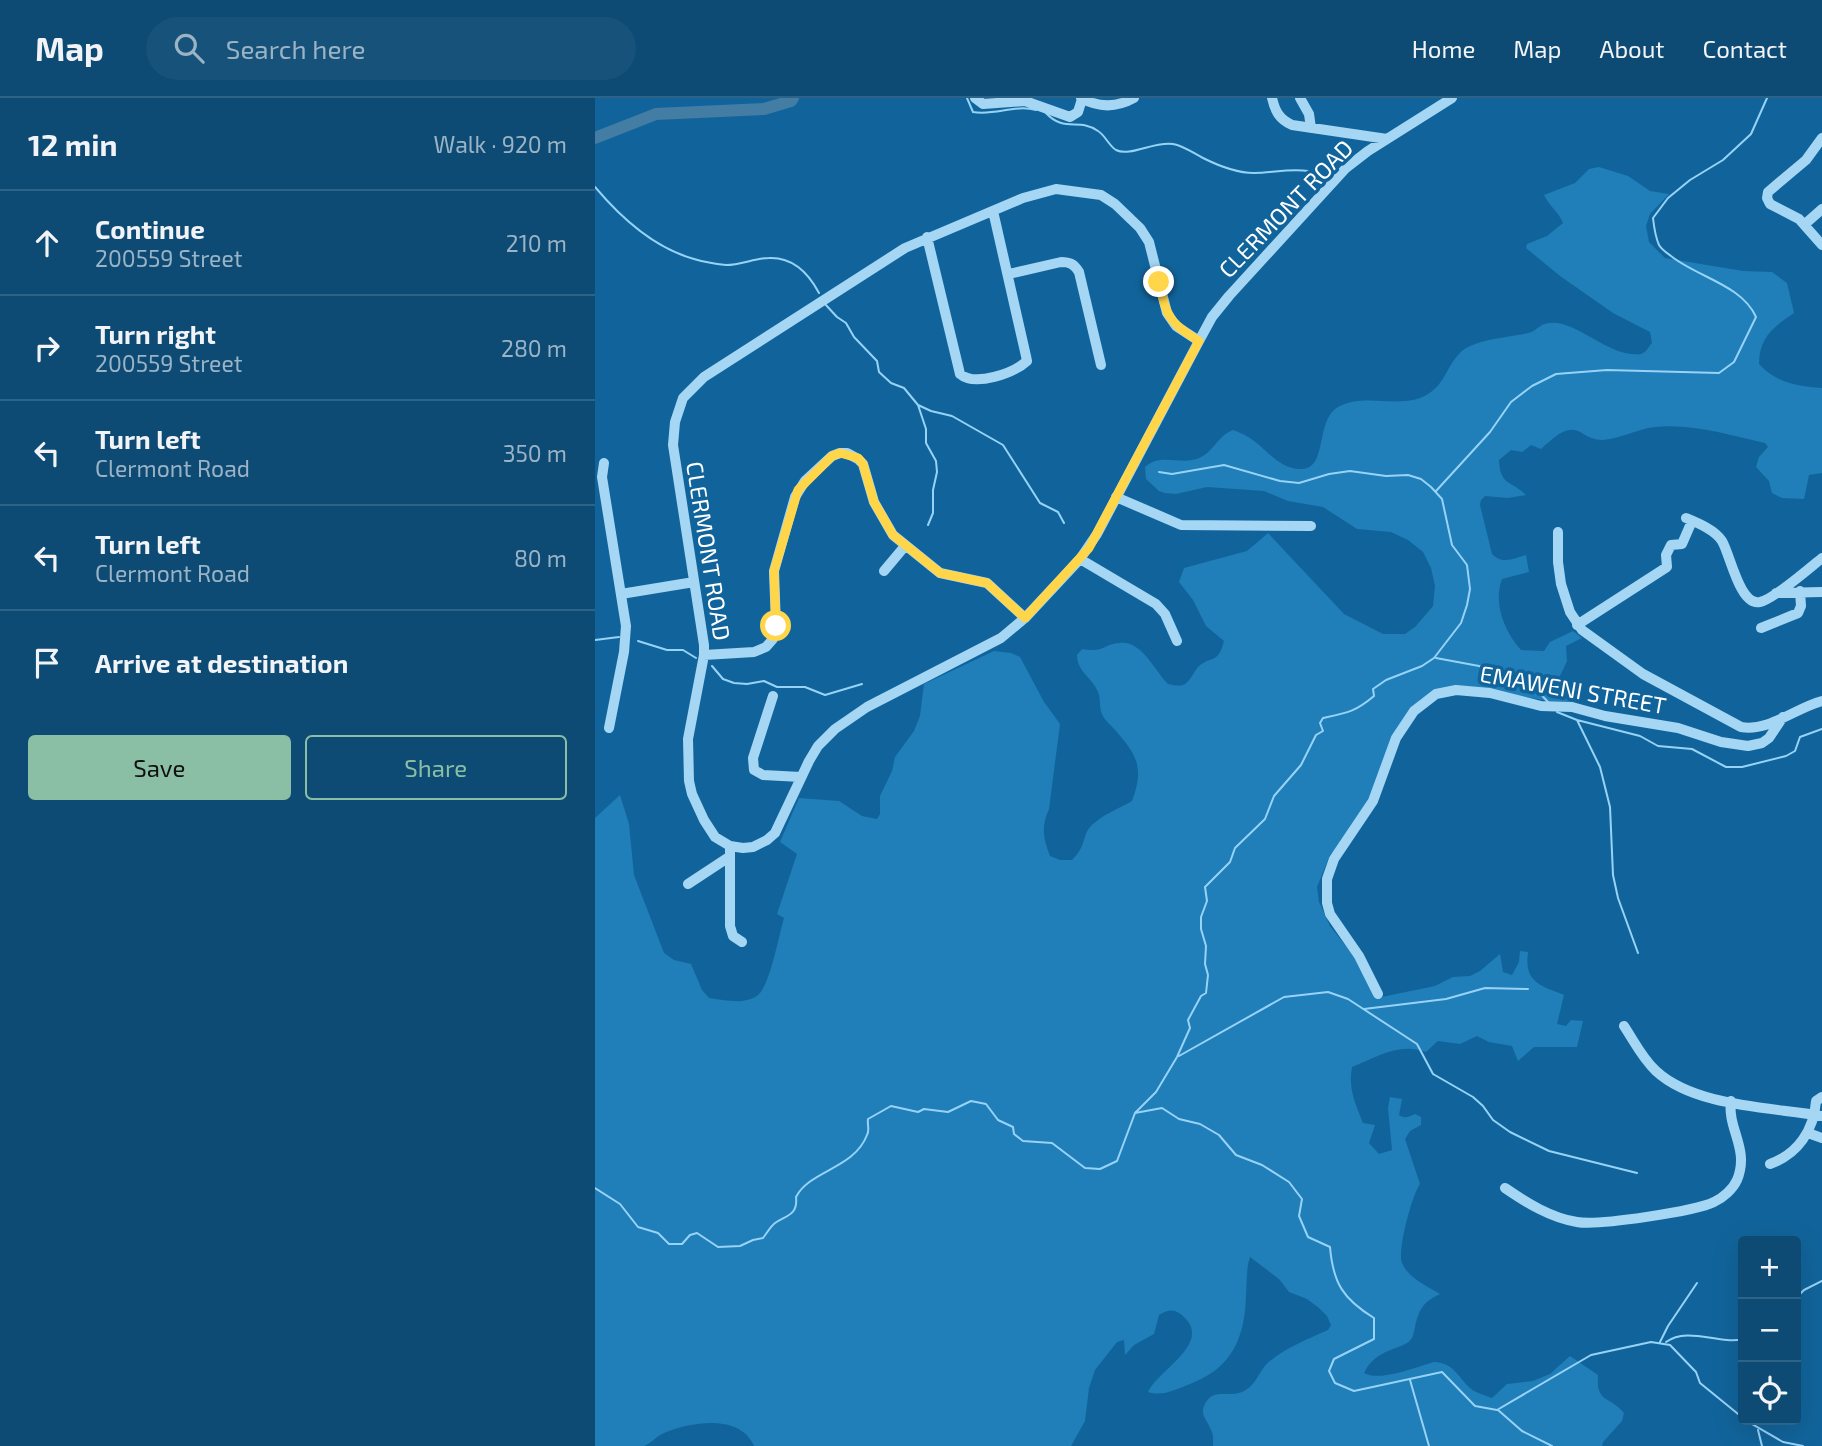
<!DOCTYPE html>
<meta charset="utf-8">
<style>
body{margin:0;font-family:"Exo 2",sans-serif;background:#165279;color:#f1f3f6}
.controls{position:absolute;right:21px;bottom:21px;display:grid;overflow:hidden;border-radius:7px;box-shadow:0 7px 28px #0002}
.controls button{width:63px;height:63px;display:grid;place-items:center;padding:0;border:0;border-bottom:2px solid #2d6386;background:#0d4b74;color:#f1f3f6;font:35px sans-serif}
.stop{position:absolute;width:21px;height:21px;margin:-16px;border:5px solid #ffd54a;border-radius:50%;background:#fff}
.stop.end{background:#ffd54a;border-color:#fff;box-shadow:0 2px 7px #0008}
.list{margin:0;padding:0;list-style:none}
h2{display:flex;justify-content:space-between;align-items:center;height:91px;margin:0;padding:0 28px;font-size:30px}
h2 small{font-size:23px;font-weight:400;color:#9ab3c5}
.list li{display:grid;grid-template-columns:46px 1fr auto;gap:21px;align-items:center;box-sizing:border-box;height:105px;padding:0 28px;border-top:2px solid #2d6386}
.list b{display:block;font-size:26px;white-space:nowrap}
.list p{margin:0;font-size:23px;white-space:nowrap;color:#9ab3c5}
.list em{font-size:23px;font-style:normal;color:#9ab3c5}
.actions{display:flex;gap:14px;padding:21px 28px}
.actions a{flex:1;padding:16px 0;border:2px solid #8abfa5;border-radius:7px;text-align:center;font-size:24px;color:#8abfa5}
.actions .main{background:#8abfa5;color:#111}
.icon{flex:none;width:38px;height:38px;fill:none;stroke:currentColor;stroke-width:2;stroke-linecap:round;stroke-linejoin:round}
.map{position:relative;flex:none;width:1227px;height:1348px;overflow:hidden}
header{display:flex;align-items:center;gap:42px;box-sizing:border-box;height:98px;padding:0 35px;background:#0d4b74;border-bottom:2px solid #2d6386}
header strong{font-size:33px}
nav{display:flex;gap:38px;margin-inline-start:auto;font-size:24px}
.search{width:490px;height:63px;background:#165279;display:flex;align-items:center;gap:18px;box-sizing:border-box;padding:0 24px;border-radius:38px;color:#9ab3c5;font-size:26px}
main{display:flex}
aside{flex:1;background:#0d4b74}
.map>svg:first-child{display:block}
</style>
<header>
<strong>Map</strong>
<div class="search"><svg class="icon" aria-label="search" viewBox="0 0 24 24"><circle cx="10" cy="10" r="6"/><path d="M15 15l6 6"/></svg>Search here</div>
<nav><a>Home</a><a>Map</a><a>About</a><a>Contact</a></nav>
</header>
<main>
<aside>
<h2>12 min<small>Walk · 920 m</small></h2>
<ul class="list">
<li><svg class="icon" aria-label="ahead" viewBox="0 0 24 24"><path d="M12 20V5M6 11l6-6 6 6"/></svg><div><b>Continue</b><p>200559 Street</p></div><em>210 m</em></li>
<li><svg class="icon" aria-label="right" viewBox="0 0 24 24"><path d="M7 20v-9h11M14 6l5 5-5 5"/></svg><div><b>Turn right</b><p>200559 Street</p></div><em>280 m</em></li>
<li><svg class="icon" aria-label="left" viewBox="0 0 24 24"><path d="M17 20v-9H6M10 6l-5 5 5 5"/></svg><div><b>Turn left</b><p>Clermont Road</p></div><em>350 m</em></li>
<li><svg class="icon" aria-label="left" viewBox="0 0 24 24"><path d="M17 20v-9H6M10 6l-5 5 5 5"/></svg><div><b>Turn left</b><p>Clermont Road</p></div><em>80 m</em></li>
<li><svg class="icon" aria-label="arrive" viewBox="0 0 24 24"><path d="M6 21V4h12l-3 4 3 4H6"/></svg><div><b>Arrive at destination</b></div></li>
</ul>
<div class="actions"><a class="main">Save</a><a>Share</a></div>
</aside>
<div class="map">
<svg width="1227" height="1348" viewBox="0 0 1227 1348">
<rect width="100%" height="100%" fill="#11649b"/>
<path fill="#207eb8" d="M1004,69L1033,78L1055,93L1074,96L1055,116L1051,128L1054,144L1070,160L1148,173L1177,174L1192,185L1199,215C1178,229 1164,240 1164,266C1181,285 1203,288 1227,290V375L1214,377L1209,401L1187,400L1177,395L1174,383L1161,369L1164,359L1173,349L1170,345C1134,337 1097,325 1060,329C1042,331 1025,341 1007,342C1000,342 993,339 987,335C971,325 958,341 946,351L936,347L927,354L916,352L904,362C905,388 916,382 931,397L913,400L890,398L886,402L885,407L897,456C907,467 920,460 931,457L934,474L907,481C898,505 909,533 926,552L949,553L955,544L978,533L987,540L971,548L972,563L965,578L984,604L954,603L877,590L846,591L826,601L816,612L786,679L756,733L735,757L722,789L724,804L735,828L758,857L782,900L840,888L858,879L875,878L885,873L905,856L908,874L917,877L924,864L925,853L933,854C929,884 944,887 969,897L962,926L971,928L976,922L988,923L982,949H939L923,963L917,948L894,944L882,938L865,946L843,943L831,954C804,944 782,959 757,969C753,990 760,1005 768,1025L780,1027L774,1045L784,1056L797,1052L793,1010L795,999L807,1001L804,1017C809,1021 814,1019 820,1016L826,1019V1027L815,1033L810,1041L825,1086C817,1097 802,1153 807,1165C813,1180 832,1188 845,1196C828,1204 824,1211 820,1229C820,1229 818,1239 817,1240C810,1252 781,1249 769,1275C785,1284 821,1269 839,1264C859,1265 862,1278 875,1290C880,1295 890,1297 897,1300L912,1286L938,1283L955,1276L975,1258L1003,1277C1001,1305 1013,1297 1029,1315L1027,1323L1008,1344L1007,1348H618C618,1342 619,1337 616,1332C613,1323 605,1317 609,1308C617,1289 632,1300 647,1294C662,1288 664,1271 675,1263C692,1249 713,1241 733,1232L736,1227L732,1218L724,1210L712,1201L694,1194L684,1181L655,1159C651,1171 652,1184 651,1197C650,1240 637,1270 595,1286C581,1291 568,1299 553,1294C563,1271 623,1243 584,1215C577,1210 571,1213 564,1217L559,1236L539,1247L530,1257L529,1242L522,1244L500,1272L494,1290L490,1323L476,1348H159C145,1315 93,1324 67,1336C61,1339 55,1346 49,1348C38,1348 12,1348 0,1348V720L25,697L34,726L39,777L69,855L79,862L96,866L107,892L114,900C129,902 148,907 162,898C175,889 184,836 189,820L182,816L202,756L185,744L204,700L244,703L267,718L282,721L285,716V698L297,673L300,659L319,633L325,618L329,586L399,553L416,555L425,559L449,604L465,626L454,711C446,729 448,740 455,758L465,762H477C492,748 487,736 497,727C507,717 525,710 537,703C549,671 543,658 521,633C517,628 509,622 507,616C504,610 506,601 503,594C497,579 482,574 482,557L487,551C510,555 506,547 524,545C546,541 560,573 573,586C578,587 585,589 590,586C595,583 599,574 603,569C616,557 623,567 629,543L611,528L598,502L584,484L589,470L652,453L673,435L749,516L788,536H810L820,529L838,508L840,488L836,470L828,454L813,442L796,434L762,431L728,409L693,403L669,393L612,389L581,396L570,395L564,393L551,381L550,369C566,354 586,368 604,360C619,354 622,338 638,332C643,334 649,336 653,339C671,349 683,372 707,371C734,370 719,320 745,308C770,296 799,309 825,300C851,290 850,268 867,253C881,241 916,239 933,235C939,234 942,230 947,227C973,215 1006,253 1036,256C1038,256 1044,257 1046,256C1051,255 1054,248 1057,245L1055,234L1018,215L965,178L931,150L932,146L952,138L968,125C963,113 954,108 949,97L980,85L994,71Z"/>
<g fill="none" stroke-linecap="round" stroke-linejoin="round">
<path stroke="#97d3f7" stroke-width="2" d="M372,0L378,14C400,18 420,6 441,12
M450,14C470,36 483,19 503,33C510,37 514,48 521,52C535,59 559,43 578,46C589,48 598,55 608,60C622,67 643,75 659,75C678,75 694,70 713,73
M0,89C26,120 59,150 99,161C109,164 121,166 131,167C146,167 160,160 174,160C198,159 214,176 224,195
M230,206L242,219L251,225L259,239L282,263L284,274L296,285L309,290L323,307L336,313L357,318L408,347L445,405L463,414L469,425
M323,307L331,331V345L341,363L342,374L338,392V415L333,427
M841,393L895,334L916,304L937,288L961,276L1012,272L1124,275L1139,264L1161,219C1147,187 1102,179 1076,158C1072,155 1067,152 1064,147C1060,138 1059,129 1058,120L1073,100L1095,82L1128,62L1156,36L1172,0
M0,542L24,539
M43,543L72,552H88L101,560
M841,560L884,568L914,582L931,586L941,591L953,604
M117,568L128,581L139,585L152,586L169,583L182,589H210L230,597L267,586
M962,614L982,622L1045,638L1063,648L1097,651L1131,669H1147L1191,658L1200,653L1205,639L1227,631
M982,622L1005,669L1015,709L1018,777L1023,800L1043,855
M769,911L851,901L890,890L933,891
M584,958L689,899L733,894L753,901L822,946L838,976L878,999L888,1008L898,1022L915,1034L954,1053L1042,1075
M540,1015L567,1010L584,1021L605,1026L624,1037L641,1057L667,1067L694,1084L707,1101L704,1118L713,1139L735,1149C738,1185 748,1201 779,1220V1241L739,1261L734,1273L740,1285L759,1293L847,1274L880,1308L902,1312L996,1257L1056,1244L1075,1247L1101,1274L1105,1285L1148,1320
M0,1090L25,1106L43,1129L63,1135L74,1146H87L95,1137L102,1135L123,1149L145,1148L158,1142L168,1140C172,1135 175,1129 180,1125C192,1117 203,1117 201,1099C215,1072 259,1071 272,1037C275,1032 272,1027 273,1021L296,1008L323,1014L329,1011L353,1014L376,1003L391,1006L403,1022L418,1029L419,1036L428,1043L457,1045L490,1070L505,1071L522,1063L540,1015L561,994L582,959L595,930L593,922L606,898L611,895L613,877L610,866L611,848L606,831V819L612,803L610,789L635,764L640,750L670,721L679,698L706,667L721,637L728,633L725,625L728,620C752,615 760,614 779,598L778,591L791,582L827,568L839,560L866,525L872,507L875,491L872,467L857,447L847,401L836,389L826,381L813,377L791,378L755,373L734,376L704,385L685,383L629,367L577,376L564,374
M1201,1200L1209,1192L1227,1183
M1065,1244L1073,1228L1102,1185
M1071,1244C1093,1228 1124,1247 1148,1241
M815,1282L834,1348
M903,1312L927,1333L957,1348
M1150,1322L1188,1344L1208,1348
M1163,1332L1167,1348"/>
<path stroke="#437da4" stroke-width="12" d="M0,40L61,16L169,11L196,3L198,0"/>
<path stroke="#a5d6f4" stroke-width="10" d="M380,0L388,6L430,3L475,19L483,14L487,1
M486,0C504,10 521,10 539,0
M677,0C680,13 684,21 697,27L792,41
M705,0L714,16L716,30
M1227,40L1211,62L1173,94L1172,100L1175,106L1204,121L1227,147
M1210,126L1227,111
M332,139L365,276C380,289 419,275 432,263L431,258L398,113
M414,176L466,164C475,164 479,166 484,174L506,267
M604,243L581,228L572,215L554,144L545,130L520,106L506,97L461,91L428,100L310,150L109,279L88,300L80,324L78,347L109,547V557L93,641L94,683L97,696L109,722L120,739L135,748L148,750L158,749L172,742L180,735L214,663L223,648L240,631L272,609L406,540L430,520L485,461L502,436L604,243L617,219L634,198L751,70L773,53L857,0
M9,365L7,379L31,528L29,554L14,630
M521,399L586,427L716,428
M1091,420C1103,425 1120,432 1127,443C1135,456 1145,509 1165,504C1178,502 1216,469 1227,460
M963,434V464L966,486L975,514L987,532L1048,576L1146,629C1174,634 1200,610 1227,603
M485,461L561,506L570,516L582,543
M289,473L310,448
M1181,495L1227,494
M26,496L99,484
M982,527L1072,469L1071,457L1076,447L1087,446L1097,423
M1166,530L1203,515L1206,508L1205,493
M109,557L159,554L171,549L178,541L181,528L179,473L200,399L210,383L237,358L245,355H252L263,361L268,366L279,404L298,437L345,475L392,485L430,520
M178,598L158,660L159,672L168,677L206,679
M135,748V828L138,838L147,844
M93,786L134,759
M783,896L764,858L735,816L732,805V781L739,761L778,703L801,640L819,613L841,596L861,592L895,595L946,608L977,609L1010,618L1083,630L1126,644L1153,648L1167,645L1174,640L1188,619
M1029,928C1039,943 1047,960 1061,973C1100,1009 1176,1009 1227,1018
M1213,1035L1227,1040
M1175,1066C1203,1056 1219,1032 1221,1003L1227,999
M910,1090C932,1105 956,1120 982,1124C1003,1128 1101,1113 1119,1104C1128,1100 1138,1091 1142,1082C1155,1051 1132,1031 1136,1003"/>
</g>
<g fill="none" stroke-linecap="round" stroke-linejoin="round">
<path stroke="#ffd54a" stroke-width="9" d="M181,528L179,473L203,392L237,358L245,355L263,360L268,366L279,404L298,437L345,475L392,485L430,520L494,450L604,243C573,224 572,219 564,184"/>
</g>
<g text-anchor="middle" stroke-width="7" stroke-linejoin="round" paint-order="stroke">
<g font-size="23" fill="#fff" stroke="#11649b">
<text transform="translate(691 111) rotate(-46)" y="8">CLERMONT ROAD</text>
<text transform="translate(113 453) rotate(81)" y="8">CLERMONT ROAD</text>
<text transform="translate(978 592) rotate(10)" y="8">EMAWENI STREET</text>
</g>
</g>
</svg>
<div class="controls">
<button>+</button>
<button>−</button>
<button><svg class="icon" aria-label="locate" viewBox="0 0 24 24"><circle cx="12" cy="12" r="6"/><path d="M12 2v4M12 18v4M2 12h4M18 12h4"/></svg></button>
</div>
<div class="stop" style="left:181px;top:528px"></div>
<div class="stop end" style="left:564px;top:184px"></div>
</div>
</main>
